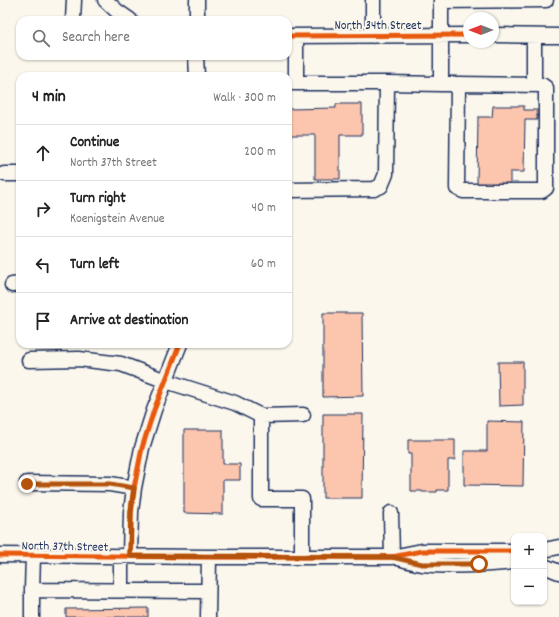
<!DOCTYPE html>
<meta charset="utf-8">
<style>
body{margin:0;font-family:Dekko,sans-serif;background:#f2f2f2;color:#222}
.controls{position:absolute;right:12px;bottom:12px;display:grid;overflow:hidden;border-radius:8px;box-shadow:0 1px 3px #0004}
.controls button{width:36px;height:36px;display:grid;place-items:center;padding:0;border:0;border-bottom:1px solid #e0e0e0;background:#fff;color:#222;font:20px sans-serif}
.compass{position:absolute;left:463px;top:12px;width:36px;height:36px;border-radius:50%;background:#fff;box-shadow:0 1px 3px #0004;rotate:270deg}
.stop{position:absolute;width:12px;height:12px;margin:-9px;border:3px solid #b45309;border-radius:50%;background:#fff}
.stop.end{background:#b45309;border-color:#fff;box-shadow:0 1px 4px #0008}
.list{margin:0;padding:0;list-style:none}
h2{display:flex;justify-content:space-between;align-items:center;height:52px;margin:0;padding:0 16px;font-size:17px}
h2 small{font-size:13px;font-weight:400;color:#767676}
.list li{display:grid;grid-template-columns:26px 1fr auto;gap:12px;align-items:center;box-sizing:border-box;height:56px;padding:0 16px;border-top:1px solid #e0e0e0}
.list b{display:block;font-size:15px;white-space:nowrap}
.list p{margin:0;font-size:13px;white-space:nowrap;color:#767676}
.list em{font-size:13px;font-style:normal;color:#767676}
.icon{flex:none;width:22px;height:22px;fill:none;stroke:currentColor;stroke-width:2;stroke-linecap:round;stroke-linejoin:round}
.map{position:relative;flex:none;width:559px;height:617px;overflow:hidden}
.search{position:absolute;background:#fff;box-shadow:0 1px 3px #0004;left:16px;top:16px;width:276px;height:44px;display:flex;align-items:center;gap:10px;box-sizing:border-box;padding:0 14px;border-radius:12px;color:#767676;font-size:15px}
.panel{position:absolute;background:#fff;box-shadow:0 1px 3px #0004;left:16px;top:72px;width:276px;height:276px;border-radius:12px}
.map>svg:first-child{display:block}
</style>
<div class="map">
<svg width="559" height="617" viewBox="0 0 559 617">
<rect width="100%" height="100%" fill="#fbf7ec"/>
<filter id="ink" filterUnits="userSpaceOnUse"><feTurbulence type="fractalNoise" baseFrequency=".025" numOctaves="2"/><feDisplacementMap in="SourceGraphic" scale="8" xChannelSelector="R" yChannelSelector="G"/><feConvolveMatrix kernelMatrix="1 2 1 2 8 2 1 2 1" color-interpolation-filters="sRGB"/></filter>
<g filter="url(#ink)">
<path fill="#fbc5ae" stroke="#1b2f5e" d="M336,104H362V135H340V179H315V135H288V109L336,108Z
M493,106H524V110H537V120H525L524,172H510V185L477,184L478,117H492Z
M323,313H362L363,396L323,397Z
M498,362H523V405L499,406Z
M323,414H363L362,498H323Z
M487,421L524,422L523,486L464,485V451H487Z
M184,430H223V464H240V480H223V514L184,513Z
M408,440H455V460H448V490H437V492H422V491H411V454H408Z
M148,608V617H66V609Z"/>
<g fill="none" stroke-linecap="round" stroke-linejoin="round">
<defs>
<path id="minor" d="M105,0L117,11L130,20
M373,0V36
M441,0V84H458L457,188L463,191H542L546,188V88L542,85L458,84
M441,1L546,0
M73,20L74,0
M197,20V0
M493,35L559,36
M288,36L469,35
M534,36V85
M196,56L197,76
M288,83H296V36
M296,83H387
M4,174H20
M288,190L374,189L381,186L386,174L387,83L441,84
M12,285L20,284
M29,360L79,359L121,364L166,381L235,403L261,416V499H302V557
M261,416L303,415
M27,483L110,484L134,488
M391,513L392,557
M544,550L559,547
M0,555L209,557H392L422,551H514
M121,556V590
M130,556L131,512L134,488L142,448L154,410L180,344
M398,558C406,560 415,563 423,564C452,567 485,565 514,562
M544,566L559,572
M32,590L33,556
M32,617V590L208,591
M208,617L209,557"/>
</defs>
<use href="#minor" stroke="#1b2f5e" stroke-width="17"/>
<use href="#minor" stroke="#fbf7ec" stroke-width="14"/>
<defs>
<path id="cycleway" d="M288,36L469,35
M0,555L209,557H392L422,551H514
M130,556L131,512L134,488L142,448L154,410L180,344"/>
</defs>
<use href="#cycleway" stroke="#fbf7ec" stroke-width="8"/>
<use href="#cycleway" stroke="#e8590c" stroke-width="5"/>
</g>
</g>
<g fill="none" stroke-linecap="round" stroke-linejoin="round" filter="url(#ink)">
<path stroke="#b45309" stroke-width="5" d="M27,484H110L134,488L131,512L130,556L392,557L422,564H479"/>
</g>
<g text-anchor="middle" stroke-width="4" stroke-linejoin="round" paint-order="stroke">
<g font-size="13" fill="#1b2f5e" stroke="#fbf7ec">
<text x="378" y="29">North 34th Street</text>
<text transform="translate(65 545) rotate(1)" y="5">North 37th Street</text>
</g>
</g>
</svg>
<div class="controls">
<button>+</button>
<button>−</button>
</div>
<svg class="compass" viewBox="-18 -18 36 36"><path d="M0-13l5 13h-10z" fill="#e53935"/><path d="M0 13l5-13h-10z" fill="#767676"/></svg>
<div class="stop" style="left:479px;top:564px"></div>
<div class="stop end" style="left:27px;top:484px"></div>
<div class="search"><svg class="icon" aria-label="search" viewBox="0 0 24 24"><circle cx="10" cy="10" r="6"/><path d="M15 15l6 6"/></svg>Search here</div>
<section class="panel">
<h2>4 min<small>Walk · 300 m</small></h2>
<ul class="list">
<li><svg class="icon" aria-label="ahead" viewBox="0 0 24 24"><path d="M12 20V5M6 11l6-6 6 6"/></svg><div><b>Continue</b><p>North 37th Street</p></div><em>200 m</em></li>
<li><svg class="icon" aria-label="right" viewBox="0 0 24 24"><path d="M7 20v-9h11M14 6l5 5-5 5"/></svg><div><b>Turn right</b><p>Koenigstein Avenue</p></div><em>40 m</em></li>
<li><svg class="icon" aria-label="left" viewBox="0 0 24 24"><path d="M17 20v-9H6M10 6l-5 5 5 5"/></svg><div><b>Turn left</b></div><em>60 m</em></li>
<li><svg class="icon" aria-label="arrive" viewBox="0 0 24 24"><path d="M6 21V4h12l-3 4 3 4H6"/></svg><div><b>Arrive at destination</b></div></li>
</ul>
</section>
</div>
